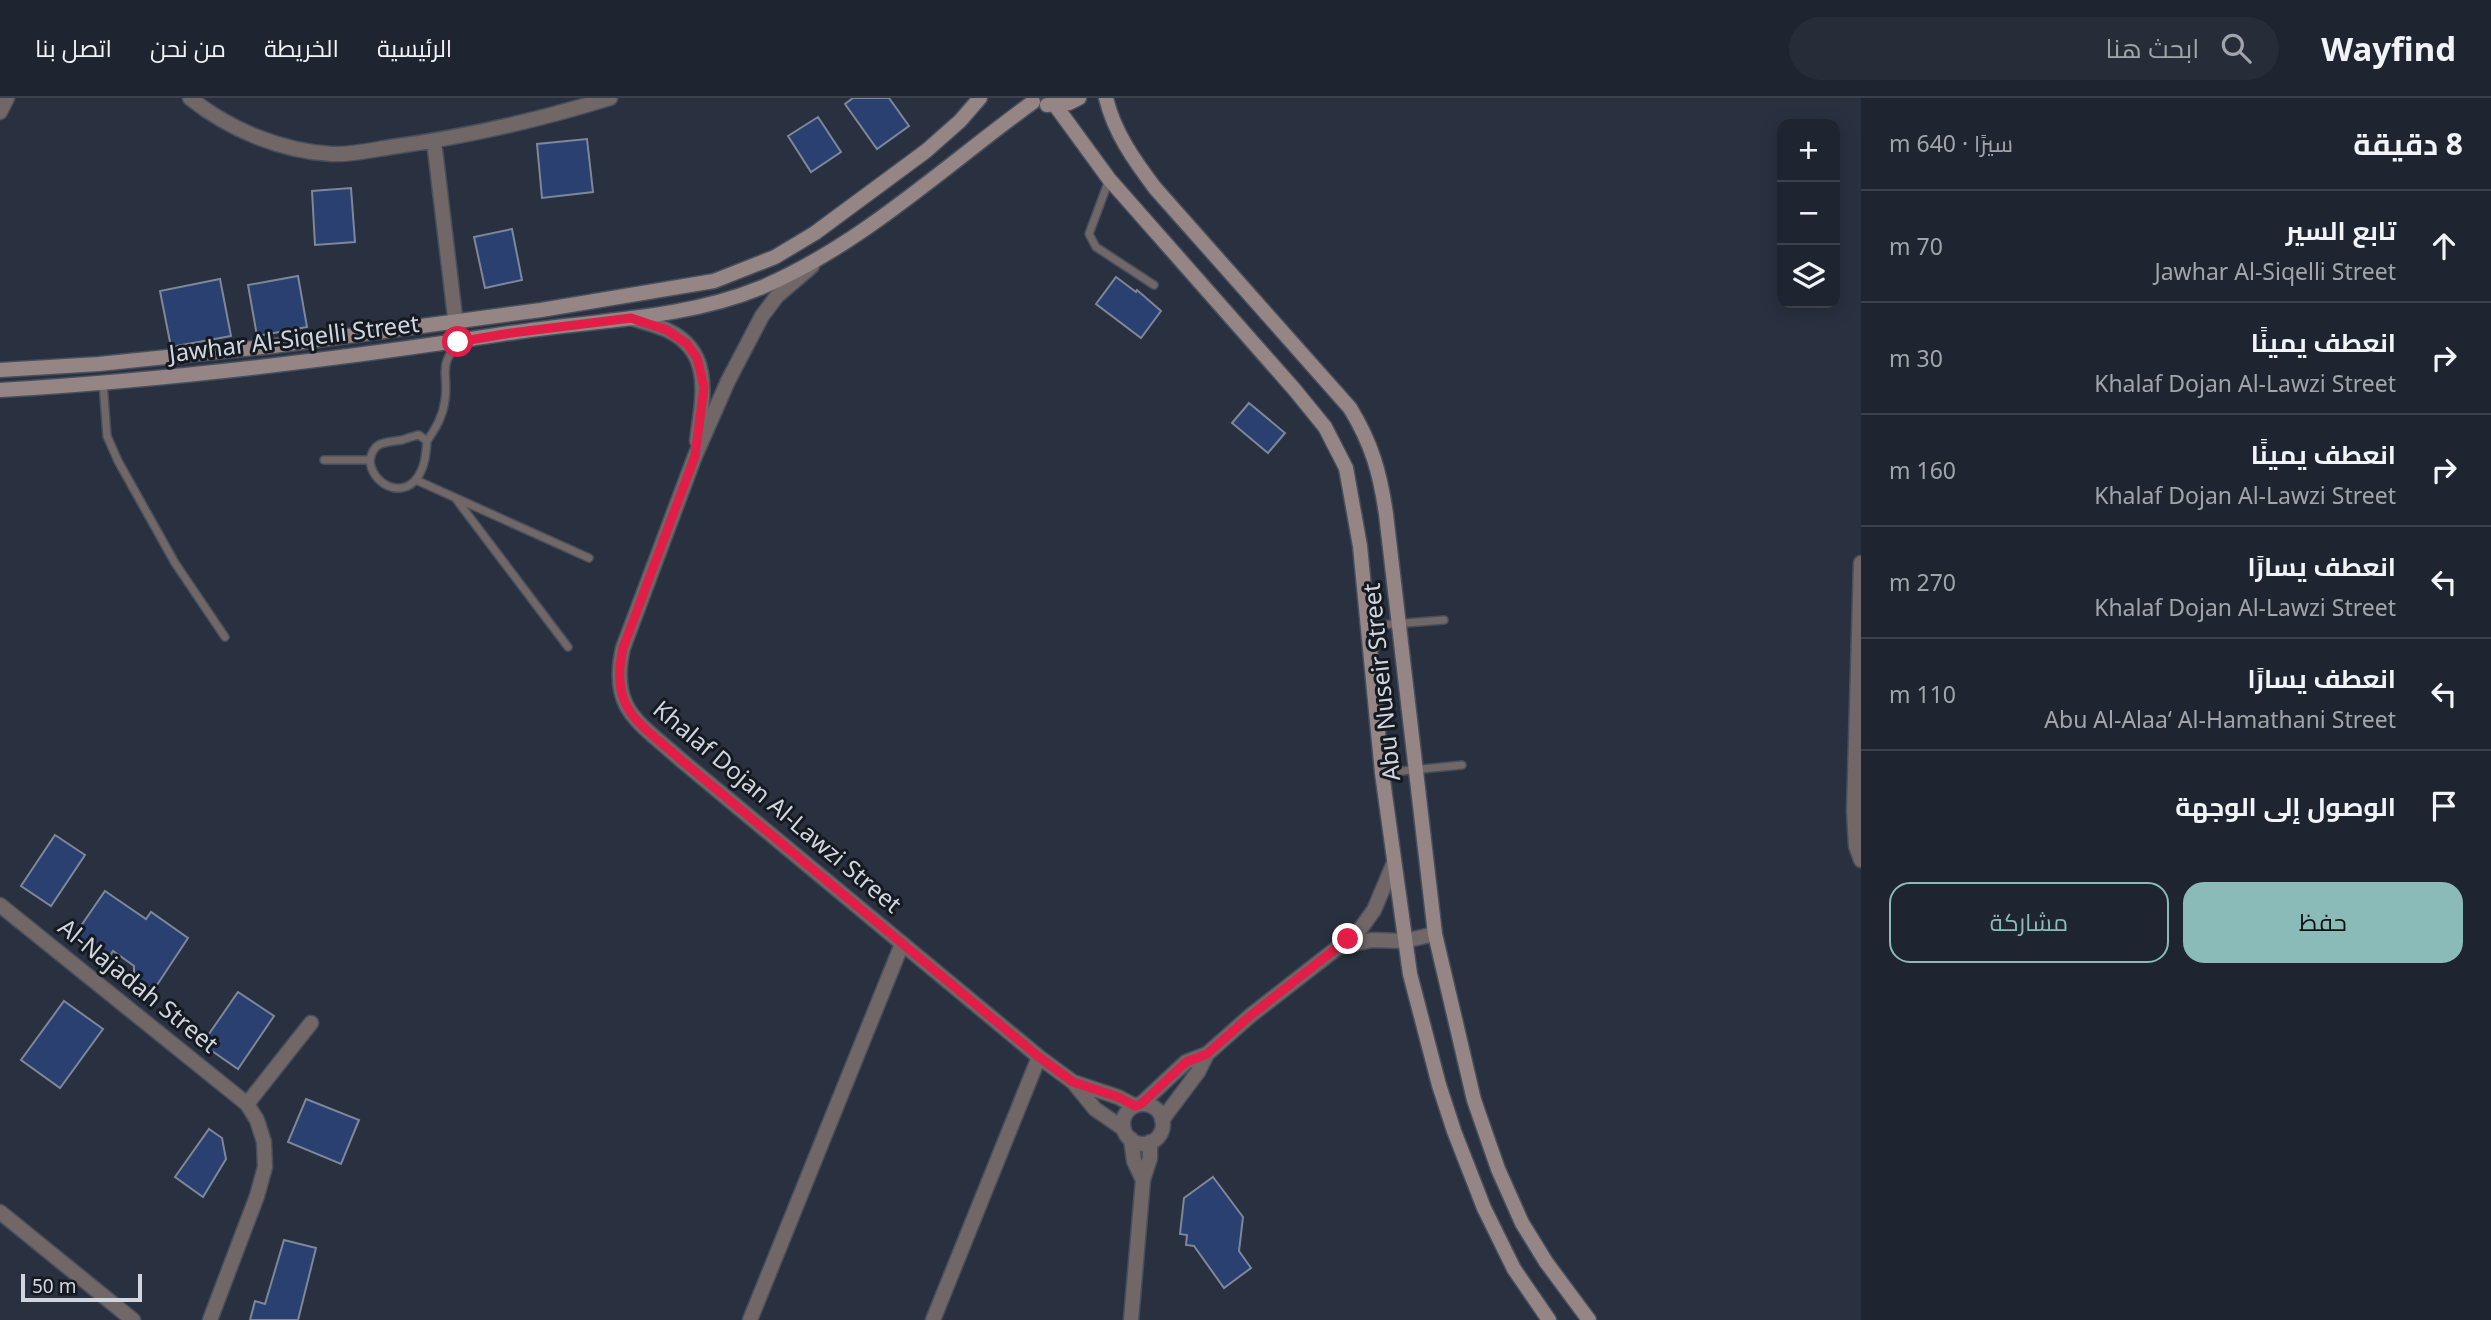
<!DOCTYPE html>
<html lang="ar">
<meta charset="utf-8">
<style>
body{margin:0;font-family:"Noto Sans",Cairo,sans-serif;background:#272d38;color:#f1f3f6;direction:rtl}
.controls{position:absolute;right:21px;top:21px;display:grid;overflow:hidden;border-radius:14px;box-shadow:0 4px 18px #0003}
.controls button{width:63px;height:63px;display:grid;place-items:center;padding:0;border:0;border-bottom:2px solid #3c424c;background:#1f2530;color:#f1f3f6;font:35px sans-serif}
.scale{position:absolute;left:21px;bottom:18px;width:121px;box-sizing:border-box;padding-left:7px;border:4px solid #d0d5df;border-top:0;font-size:19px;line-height:24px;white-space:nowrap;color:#d0d5df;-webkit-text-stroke:5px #151920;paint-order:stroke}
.stop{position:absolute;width:21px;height:21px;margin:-16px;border:5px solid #e11d48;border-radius:50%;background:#fff}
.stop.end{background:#e11d48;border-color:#fff;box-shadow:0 2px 7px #0008}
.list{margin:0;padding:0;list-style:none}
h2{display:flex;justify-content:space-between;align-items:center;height:91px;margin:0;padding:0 28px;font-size:30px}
h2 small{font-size:23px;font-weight:400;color:#a1a5ab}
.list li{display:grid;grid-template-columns:46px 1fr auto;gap:21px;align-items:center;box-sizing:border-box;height:112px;padding:0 28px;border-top:2px solid #3c424c}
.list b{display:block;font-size:26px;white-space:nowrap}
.list p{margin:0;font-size:23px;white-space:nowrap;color:#a1a5ab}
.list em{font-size:23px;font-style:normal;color:#a1a5ab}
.actions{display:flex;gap:14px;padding:21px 28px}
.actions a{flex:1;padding:16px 0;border:2px solid #8bbbb9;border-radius:21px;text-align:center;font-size:24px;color:#8bbbb9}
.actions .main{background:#8bbbb9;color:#111}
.icon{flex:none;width:38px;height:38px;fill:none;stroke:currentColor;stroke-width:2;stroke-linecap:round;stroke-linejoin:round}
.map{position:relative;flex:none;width:1861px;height:1222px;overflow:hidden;direction:ltr}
header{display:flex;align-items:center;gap:42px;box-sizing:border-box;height:98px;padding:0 35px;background:#1f2530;border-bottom:2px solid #3c424c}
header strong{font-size:33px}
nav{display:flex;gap:38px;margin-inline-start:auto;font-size:24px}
.search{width:490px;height:63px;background:#272d38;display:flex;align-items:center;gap:18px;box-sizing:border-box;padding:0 24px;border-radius:38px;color:#a1a5ab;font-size:26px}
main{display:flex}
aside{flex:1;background:#1f2530}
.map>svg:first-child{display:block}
</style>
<header>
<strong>Wayfind</strong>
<div class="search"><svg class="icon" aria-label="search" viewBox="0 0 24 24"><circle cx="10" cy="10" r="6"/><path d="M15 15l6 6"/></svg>ابحث هنا</div>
<nav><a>الرئيسية</a><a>الخريطة</a><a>من نحن</a><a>اتصل بنا</a></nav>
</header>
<main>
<aside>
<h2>8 دقيقة<small>سيرًا · 640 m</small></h2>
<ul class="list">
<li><svg class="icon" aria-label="ahead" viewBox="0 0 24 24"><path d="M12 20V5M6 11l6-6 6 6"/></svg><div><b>تابع السير</b><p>Jawhar Al-Siqelli Street</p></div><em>70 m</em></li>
<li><svg class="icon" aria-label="right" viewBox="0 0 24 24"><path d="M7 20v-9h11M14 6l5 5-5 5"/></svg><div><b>انعطف يمينًا</b><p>Khalaf Dojan Al-Lawzi Street</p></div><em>30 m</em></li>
<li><svg class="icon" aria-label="right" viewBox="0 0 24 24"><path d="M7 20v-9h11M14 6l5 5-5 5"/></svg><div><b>انعطف يمينًا</b><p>Khalaf Dojan Al-Lawzi Street</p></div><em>160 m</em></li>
<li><svg class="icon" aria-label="left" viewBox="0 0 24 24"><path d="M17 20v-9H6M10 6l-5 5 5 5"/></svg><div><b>انعطف يسارًا</b><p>Khalaf Dojan Al-Lawzi Street</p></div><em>270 m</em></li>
<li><svg class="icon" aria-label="left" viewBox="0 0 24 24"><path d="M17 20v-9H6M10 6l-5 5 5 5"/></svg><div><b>انعطف يسارًا</b><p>Abu Al-Alaa‘ Al-Hamathani Street</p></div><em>110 m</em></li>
<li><svg class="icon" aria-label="arrive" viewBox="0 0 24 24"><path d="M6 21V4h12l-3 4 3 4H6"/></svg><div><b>الوصول إلى الوجهة</b></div></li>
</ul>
<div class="actions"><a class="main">حفظ</a><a>مشاركة</a></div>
</aside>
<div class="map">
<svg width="1861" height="1222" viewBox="0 0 1861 1222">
<rect width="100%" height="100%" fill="#293140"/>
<path fill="#2a4070" stroke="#7e8799" stroke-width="2" d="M853,0H889L909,28L877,51L845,6Z
M818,19L841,54L811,74L788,38Z
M587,41L593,94L542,100L537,46Z
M351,90L355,144L315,147L312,93Z
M512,131L522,182L485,190L474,139Z
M298,178L307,229L257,238L248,187Z
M1116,179L1136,194L1137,192L1161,213L1141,240L1096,206Z
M220,181L231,238L171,249L160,193Z
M1249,305L1285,335L1268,355L1232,325Z
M55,737L85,757L51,808L21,788Z
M105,793L146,821L151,814L188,840L155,890L141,888L134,878V868L113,853L106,864L72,841Z
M238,894L274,918L238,971L202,946Z
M64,903L103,931L60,990L21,962Z
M306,1001L359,1022L341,1066L288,1044Z
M209,1031L222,1040L226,1061L203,1099L175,1079Z
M1213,1079L1243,1119L1239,1153L1251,1170L1224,1190L1194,1148L1186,1147L1187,1137L1180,1136L1184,1100Z
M284,1142L316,1150L298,1222H250L255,1203L265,1206Z"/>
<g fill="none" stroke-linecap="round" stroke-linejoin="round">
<defs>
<path id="lane" d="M1109,82L1089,136L1096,149L1154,187
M103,285L107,338L118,363L175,465L225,539
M419,337L427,343C426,356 425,369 417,380C401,402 371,385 370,362C374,342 386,345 402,342C408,340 413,338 419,337Z
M427,343C436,330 443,318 445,302C449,275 437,270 458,245
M324,362H370
M416,382L589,460
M456,401L568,549
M1367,528L1444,522
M1382,675L1462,667"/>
<path id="street" d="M190,0C230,32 281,53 332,56C351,57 372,52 391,49C464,39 539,22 610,0
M0,14L7,0
M434,43L458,244
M812,168L777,198L762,218L728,283L695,358L623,550C609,612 639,624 681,662L1039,959L1073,984L1118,999L1135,1008
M631,220C643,224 656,227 667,232C715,254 702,302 697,343
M1861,465L1854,713L1856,748L1861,762
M0,807L247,1006L257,1022L264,1044L265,1069L257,1098L210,1222
M1340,849L1372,842L1404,843L1435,836
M1073,984L1095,1011L1124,1031
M247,1006L311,925
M1141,1006L1186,964L1207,956L1250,918L1359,833L1374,812L1393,767
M1123 1026a20 20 0 1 1 40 0a20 20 0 1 1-40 0Z
M1162,1022L1198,974L1207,956
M1131,1041L1134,1063L1143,1082
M0,1114L133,1222
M750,1222L902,846
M933,1222L1039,959
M1131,1222L1143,1082L1150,1060V1044"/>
<path id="secondary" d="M1106,0C1114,34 1134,62 1155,90L1350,310C1372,346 1380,375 1386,416L1435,836L1474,1002L1498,1071L1522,1125L1546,1164L1589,1222
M1047,7L1069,5L1079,0
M1055,7L1109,81L1294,291L1325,329L1346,370L1360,448L1382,675L1410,876L1439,987L1454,1033L1484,1110L1514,1171L1549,1222
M0,272L99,266L273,248L541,212L714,183L775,159L815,135L926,53L960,23L980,0
M0,292C171,282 341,261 510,235C593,222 681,222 760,190C860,148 946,67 1033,4"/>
</defs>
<use href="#lane" stroke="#474f5d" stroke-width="10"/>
<use href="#street" stroke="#474f5d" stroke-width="17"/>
<use href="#secondary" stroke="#474f5d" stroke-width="17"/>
<use href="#lane" stroke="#716766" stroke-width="7"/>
<use href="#street" stroke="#716766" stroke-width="14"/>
<use href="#secondary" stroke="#958584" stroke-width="14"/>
</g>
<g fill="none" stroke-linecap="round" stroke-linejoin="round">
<path stroke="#e11d48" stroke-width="9" d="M458,244L511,235L631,220L667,232L687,246L697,260L704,289L695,358L623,550C609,612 639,624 681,662L1039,959L1073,984L1118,999L1135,1008L1141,1006L1186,964L1207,956L1250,918L1348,841"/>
</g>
<g text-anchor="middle" stroke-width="6" stroke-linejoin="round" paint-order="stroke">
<g font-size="24" fill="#d0d5df" stroke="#151920">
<text transform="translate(294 241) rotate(-7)" y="8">Jawhar Al-Siqelli Street</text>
<text transform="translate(1382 584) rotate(-96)" y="8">Abu Nuseir Street</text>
<text transform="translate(777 709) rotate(40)" y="8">Khalaf Dojan Al-Lawzi Street</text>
<text transform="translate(138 888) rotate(39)" y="8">Al-Najadah Street</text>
</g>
</g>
</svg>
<div class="controls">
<button>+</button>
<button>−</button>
<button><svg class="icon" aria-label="layers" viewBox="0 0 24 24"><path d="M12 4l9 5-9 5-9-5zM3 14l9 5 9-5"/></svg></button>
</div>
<div class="scale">50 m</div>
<div class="stop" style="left:458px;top:244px"></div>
<div class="stop end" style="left:1348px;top:841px"></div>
</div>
</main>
